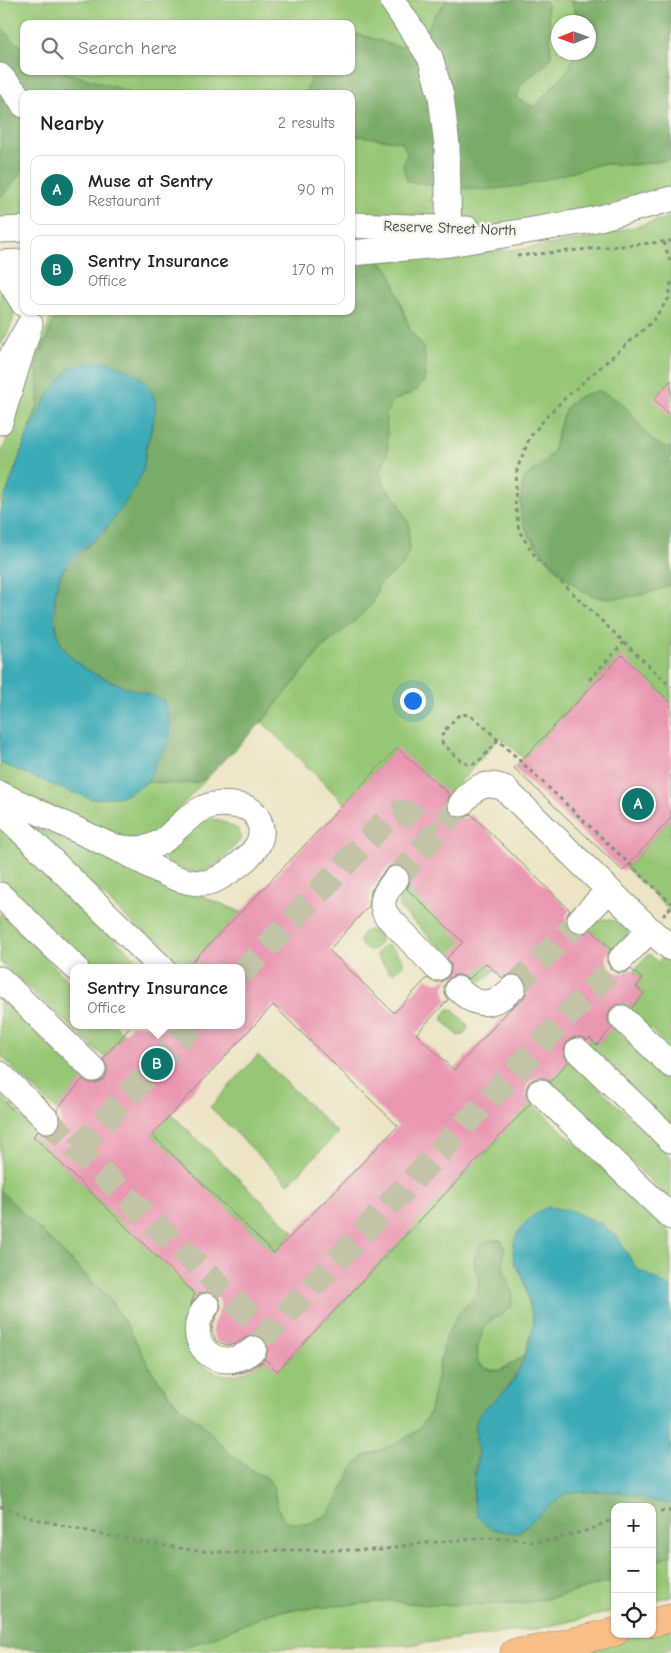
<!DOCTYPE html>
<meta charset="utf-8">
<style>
body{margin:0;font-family:"Comic Neue",sans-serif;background:#f2f2f2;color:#222}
.controls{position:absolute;right:15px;bottom:15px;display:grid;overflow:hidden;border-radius:10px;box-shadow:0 1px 4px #0004}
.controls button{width:45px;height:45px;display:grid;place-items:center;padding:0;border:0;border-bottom:1px solid #e0e0e0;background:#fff;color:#222;font:25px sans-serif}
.compass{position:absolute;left:551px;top:15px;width:45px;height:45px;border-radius:50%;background:#fff;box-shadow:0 1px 4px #0004;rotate:269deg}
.you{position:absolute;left:412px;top:700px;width:18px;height:18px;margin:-12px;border:4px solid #fff;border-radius:50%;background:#1a73e8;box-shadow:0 0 0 8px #1a73e833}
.badge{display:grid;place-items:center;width:32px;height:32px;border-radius:50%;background:#0f766e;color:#fff;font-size:16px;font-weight:700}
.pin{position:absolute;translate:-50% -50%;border:2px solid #fff;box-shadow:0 1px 5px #0006}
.popup{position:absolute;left:70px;top:964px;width:175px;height:65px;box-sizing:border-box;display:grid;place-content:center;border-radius:10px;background:#fff;filter:drop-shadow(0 1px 4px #0005);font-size:16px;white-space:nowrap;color:#767676}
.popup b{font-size:19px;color:#222}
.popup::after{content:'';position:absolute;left:50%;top:100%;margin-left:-10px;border:10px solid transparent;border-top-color:#fff}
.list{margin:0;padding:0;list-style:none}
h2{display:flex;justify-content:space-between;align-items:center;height:65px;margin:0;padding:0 20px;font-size:21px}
h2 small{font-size:16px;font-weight:400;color:#767676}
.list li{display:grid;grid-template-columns:32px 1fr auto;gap:15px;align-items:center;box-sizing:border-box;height:70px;margin:0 10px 10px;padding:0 10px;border:1px solid #e0e0e0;border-radius:10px}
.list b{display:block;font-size:19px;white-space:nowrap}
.list p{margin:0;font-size:16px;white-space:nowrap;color:#767676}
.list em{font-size:16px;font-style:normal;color:#767676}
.icon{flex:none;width:28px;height:28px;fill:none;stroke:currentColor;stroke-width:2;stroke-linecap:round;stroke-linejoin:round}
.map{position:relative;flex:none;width:671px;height:1653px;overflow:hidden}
.search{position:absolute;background:#fff;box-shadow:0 1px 4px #0004;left:20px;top:20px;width:335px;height:55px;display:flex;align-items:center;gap:12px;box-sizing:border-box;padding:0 18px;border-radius:10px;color:#767676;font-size:19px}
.panel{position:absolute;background:#fff;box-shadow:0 1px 4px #0004;left:20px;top:90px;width:335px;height:225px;border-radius:10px}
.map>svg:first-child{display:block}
</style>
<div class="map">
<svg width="671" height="1653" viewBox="0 0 671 1653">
<rect width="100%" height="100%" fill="#f7f3e8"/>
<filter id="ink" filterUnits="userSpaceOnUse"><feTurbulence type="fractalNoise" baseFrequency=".02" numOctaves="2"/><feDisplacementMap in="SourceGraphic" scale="10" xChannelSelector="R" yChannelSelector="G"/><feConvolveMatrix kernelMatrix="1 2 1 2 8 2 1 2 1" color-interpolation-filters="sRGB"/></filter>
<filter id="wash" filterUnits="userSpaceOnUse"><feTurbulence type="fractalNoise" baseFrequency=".0096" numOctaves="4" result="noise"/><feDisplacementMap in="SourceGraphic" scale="20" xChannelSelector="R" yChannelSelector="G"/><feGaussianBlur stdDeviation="1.12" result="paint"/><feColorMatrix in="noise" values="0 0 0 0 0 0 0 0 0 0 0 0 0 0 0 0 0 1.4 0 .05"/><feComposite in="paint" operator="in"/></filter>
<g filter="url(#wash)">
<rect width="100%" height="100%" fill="#ece4c5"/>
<path fill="#97c776" stroke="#5b8255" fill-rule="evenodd" d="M0,0H671V199L524,230L351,225V94H24V229L0,230ZM558,22H588V52H558ZM24,24H351V71H24Z
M671,217V448C647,446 635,416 619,402C613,396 604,394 598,391L563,414L553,452L534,470L522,517L528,534L540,551L568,580L599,598L641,595L671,584V703L621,655L523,758L500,737L449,795L396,748L345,804L262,722L324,646L356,620L373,603L379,584L402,566L397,500L385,487L380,473L388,450L386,415L393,401L417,390L423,347L410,330L390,272L380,261L520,249L592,238Z
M0,284C4,290 10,297 13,304C18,317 6,335 0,346Z
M54,311H58L36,365L38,377V405L0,510V459L26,382Z
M0,763L25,773L124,796L148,782L195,783L208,777L156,833L145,838L112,837L0,783Z
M671,818V911L626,868Z
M209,819L220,820L239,830L241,837L238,843L216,866L196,874L165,861C169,840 191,827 209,819Z
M29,825L241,912L186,968H180Z
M0,828L145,968H93L0,879Z
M405,887L494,970C487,978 483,984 472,979L399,907V897Z
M0,913L73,985V1025H115L124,1034L104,1057L0,962Z
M604,919L622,922L628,929L627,934L612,950L590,929L598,921Z
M360 940a10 10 0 1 1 20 0a10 10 0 1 1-20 0Z
M384,946H389L403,959V965L395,973L390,972L376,956L377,952Z
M649,954L658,962L664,955L671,961V1050L630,1009L644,994L636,987L642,979L634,971Z
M0,998L84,1079L56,1110L0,1055Z
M448,1009H452L467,1024L468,1028L463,1035L458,1036L456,1034L443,1020V1016Z
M613,1027L671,1082V1125L585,1043L590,1038L598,1044Z
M258,1055L338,1133L288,1184L210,1107Z
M570,1060L671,1157V1200L548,1084Z
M0,1095L36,1131L33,1136L197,1295C158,1350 226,1403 264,1358L278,1371L531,1102L671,1233V1288L636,1268L627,1253L580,1216L570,1210L514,1262L523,1277L534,1324L524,1356L500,1370L488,1371L478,1363C476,1343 481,1321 502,1315L507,1279L503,1269L504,1246L501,1240H489L475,1269L479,1278L478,1288L472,1300L458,1314L439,1362L436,1388L429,1414L418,1430L398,1443L362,1457L337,1501L327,1516L308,1524L293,1523L283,1520L277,1505L273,1486L266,1477L254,1472L229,1453L203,1425L176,1403L151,1370L130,1330L110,1299L0,1190Z
M171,1114L294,1232L274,1253L152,1135Z
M671,1555V1596L652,1601V1563Z
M615,1580V1611L536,1629L409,1645L173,1651L212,1638L273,1612L388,1601L429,1605L518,1604L563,1595Z
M671,1628V1649L655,1653H562Z"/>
<path fill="#79ac67" stroke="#4c744e" d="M447,0H546L550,26L551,56L546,64L521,84L517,99L534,107L569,69L575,53L588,52V22H579V19L570,0H671V160L633,165L601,164L522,186L483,190L438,186L407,181L403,166L407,153L402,142L351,135V94H305L313,71H351V34L361,35L400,47L425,35L432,19Z
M0,25L12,40L24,48V71H60L118,88L130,94H24C24,114 28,156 20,173C15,183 7,190 0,198Z
M380,261L390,272L410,330L423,347L426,363L424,381L417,390L393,401L386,415L388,450L380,473L385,487L397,500L409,524V550L402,566L379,584L373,603L356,620L324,646L262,722L208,777L195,783L177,784L148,782L155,764L169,743L148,694L135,691L86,670L67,653L57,637L55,594L63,570L107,528L134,487L144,468L146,448L153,425L71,368L50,392L29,431L38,405V377L36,365L58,311H351V262Z
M598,391C609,395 620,400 628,410C640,424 650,446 671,448V584C655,594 619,600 601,598C573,594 530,544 522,519C518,506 522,491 524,478C534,471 548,462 553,451C555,447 556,441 557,436C565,407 565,398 598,391Z
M0,1190L108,1298L130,1330L151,1370L175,1403L203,1425L229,1453L254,1472L266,1477L273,1486L277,1505L283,1519L293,1523L308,1524L328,1514L337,1501L351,1470L363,1457L398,1443L418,1430L429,1414L446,1337L458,1314L472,1300L478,1288L479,1278L475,1269L474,1259L480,1245L489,1240H501L504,1246L503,1269L513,1292L511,1307L502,1315L493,1318L485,1325L477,1349L478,1363C499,1378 505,1368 524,1356L517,1373L505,1391L481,1412L475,1429L478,1449L473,1484L474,1501L518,1533L566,1493L600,1491L622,1492L650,1500L671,1504V1555L652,1563V1507H615V1580L563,1595L518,1604L429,1605L388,1601L273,1612L212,1638L173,1651L117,1653L0,1648Z"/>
<path fill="#3aaab7" stroke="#2c7476" d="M102,361C122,366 147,375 154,396C159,412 149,433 146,448C144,454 145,461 144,467C140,482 117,516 106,528C96,540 68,560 62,571C51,593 50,635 68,654C93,681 131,687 163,700L171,723L169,743L155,764L148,782L124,796L93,799L62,789L0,763V511L29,431L50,392L71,368L86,363Z
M547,1207L570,1210L601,1224L617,1237L636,1268L671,1288V1504L650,1500L622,1492L600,1491L566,1493L518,1533C504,1531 489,1531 480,1519C468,1502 477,1474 478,1455C478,1441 471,1423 482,1411C488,1404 498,1399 505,1391C519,1376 530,1346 533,1326C534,1320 531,1313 530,1307C528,1297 526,1287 523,1277C521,1272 515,1267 514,1261C509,1233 525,1220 547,1207Z"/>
<g id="blocks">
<path fill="#ea98b2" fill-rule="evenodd" d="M671,380V417L654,399Z
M622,655L671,703V818L623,871L514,768Z
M397,748L450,795L447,802L448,810L452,815L459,818H466L471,814L570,910L566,916V923L570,931L577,934H583L591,930L611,949L607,955V962L611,969L617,973H624L631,969L642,979L636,987L644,994L632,1007L626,1004H618L611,1008L608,1014V1022L612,1028L597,1045L590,1038L588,1040L582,1037H574L568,1041L564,1048V1055L568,1062L550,1082L544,1078H536L529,1082L526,1089V1096L531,1103L277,1371L265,1359L254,1368L246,1372L232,1374L247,1370L262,1361L266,1356L268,1349L266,1341L261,1337L254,1335L247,1337L235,1344L227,1345L216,1341L212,1331L213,1324L221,1307L219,1299L214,1293L208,1292L200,1293L190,1306L195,1294L33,1136L38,1131L44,1134H50L58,1130L61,1123V1117L57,1109L83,1079L89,1083H96L104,1079L107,1073V1066L103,1059L132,1025H241V968H186L241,912ZM398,865L405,868L409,873L410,882L407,889L463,942L447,958L451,965V972L447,978L440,982H434L427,978L394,1013L329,950L369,906L371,891L382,874L390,866ZM486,963L502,978L511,974L518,975L523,978L527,985V992L523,999L512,1007L454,1070L416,1034L448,1000L445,994L444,987L448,979L454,975H460L469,979ZM273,1005L398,1126L274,1253L152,1135Z"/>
</g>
</g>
<g filter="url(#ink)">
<use href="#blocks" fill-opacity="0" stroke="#86907c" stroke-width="1"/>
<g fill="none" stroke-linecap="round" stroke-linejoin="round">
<path stroke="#c3c3a8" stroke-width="25" stroke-dasharray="25 12" stroke-linecap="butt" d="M396,879L461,804
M241,974L391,815C412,807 419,822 434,835
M513,988L580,920
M47,1120L268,1333L621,959
M78,1149L193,1025"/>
<defs>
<path id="minor" d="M392,0L430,57L441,96L447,146L449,244
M0,76L14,91L24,105
M351,225L467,229
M0,230L24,229
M351,253L449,244L592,220L671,199
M0,263L24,262
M0,272L9,280L24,304
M0,377L30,324L0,422
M0,794C41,813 83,833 124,852C149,864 175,884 204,883C219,882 252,857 258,844C266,828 258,809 240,806C209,800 199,808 176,829C171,834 166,840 159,843C144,852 127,849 111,846
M461,804C473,788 484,780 504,788L650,930L671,948
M0,810L162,968
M396,879C387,890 378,900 386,915L437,968
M0,895L76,968
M580,920L609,890
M621,959L650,930
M0,979L93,1069
M458,989C477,1008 494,1007 513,988
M622,1018L671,1065
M578,1051L671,1140
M0,1074L47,1120
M540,1092L671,1217
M207,1306C179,1339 217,1380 254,1349"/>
<path id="major" d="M652,1623L671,1618"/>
<path id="highway" d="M514,1653L546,1648L615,1632"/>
</defs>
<use href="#minor" stroke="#86907c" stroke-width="27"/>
<use href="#major" stroke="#86907c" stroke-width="29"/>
<use href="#highway" stroke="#86907c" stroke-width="29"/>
<path stroke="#86907c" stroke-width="3" stroke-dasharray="4 4" stroke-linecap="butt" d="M664,242L671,265
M517,256L671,241
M671,282L669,298L652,322L564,399L548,415L530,437L517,469L515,501L519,531L537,559L671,687
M589,680L624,642
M498,740C471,771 473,773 443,744C440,736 443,732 449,726C452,723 455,717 460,715C471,710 490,733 498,740L671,903
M663,916L671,907
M0,1506L27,1517L109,1536L128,1538L147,1543L198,1551L242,1553L281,1550H381L414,1544L485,1538L516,1539L533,1542L553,1540L573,1534L589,1530L615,1518
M652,1511H671"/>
<use href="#minor" stroke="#fff" stroke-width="25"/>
<use href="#major" stroke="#f7be87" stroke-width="28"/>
<use href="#highway" stroke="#f7be87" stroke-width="28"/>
</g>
</g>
<g text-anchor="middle" stroke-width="5" stroke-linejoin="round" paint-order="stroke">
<g font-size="15" fill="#1f3d34" stroke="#f7f3e8">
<text transform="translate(450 228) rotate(2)" y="5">Reserve Street North</text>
</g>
</g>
</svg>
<div class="controls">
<button>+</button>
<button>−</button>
<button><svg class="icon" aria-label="locate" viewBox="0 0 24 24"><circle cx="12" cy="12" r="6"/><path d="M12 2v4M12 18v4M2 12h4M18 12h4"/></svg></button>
</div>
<svg class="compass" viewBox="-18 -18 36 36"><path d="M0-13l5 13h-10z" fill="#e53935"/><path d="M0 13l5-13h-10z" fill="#767676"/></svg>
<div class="you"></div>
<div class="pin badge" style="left:638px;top:804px">A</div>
<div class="pin badge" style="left:157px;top:1064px">B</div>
<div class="popup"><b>Sentry Insurance</b>Office</div>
<div class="search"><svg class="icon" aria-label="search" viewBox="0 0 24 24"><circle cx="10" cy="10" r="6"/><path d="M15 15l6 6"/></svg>Search here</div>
<section class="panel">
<h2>Nearby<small>2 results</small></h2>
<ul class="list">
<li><span class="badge">A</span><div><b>Muse at Sentry</b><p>Restaurant</p></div><em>90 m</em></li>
<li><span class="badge">B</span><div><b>Sentry Insurance</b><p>Office</p></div><em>170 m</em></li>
</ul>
</section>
</div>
